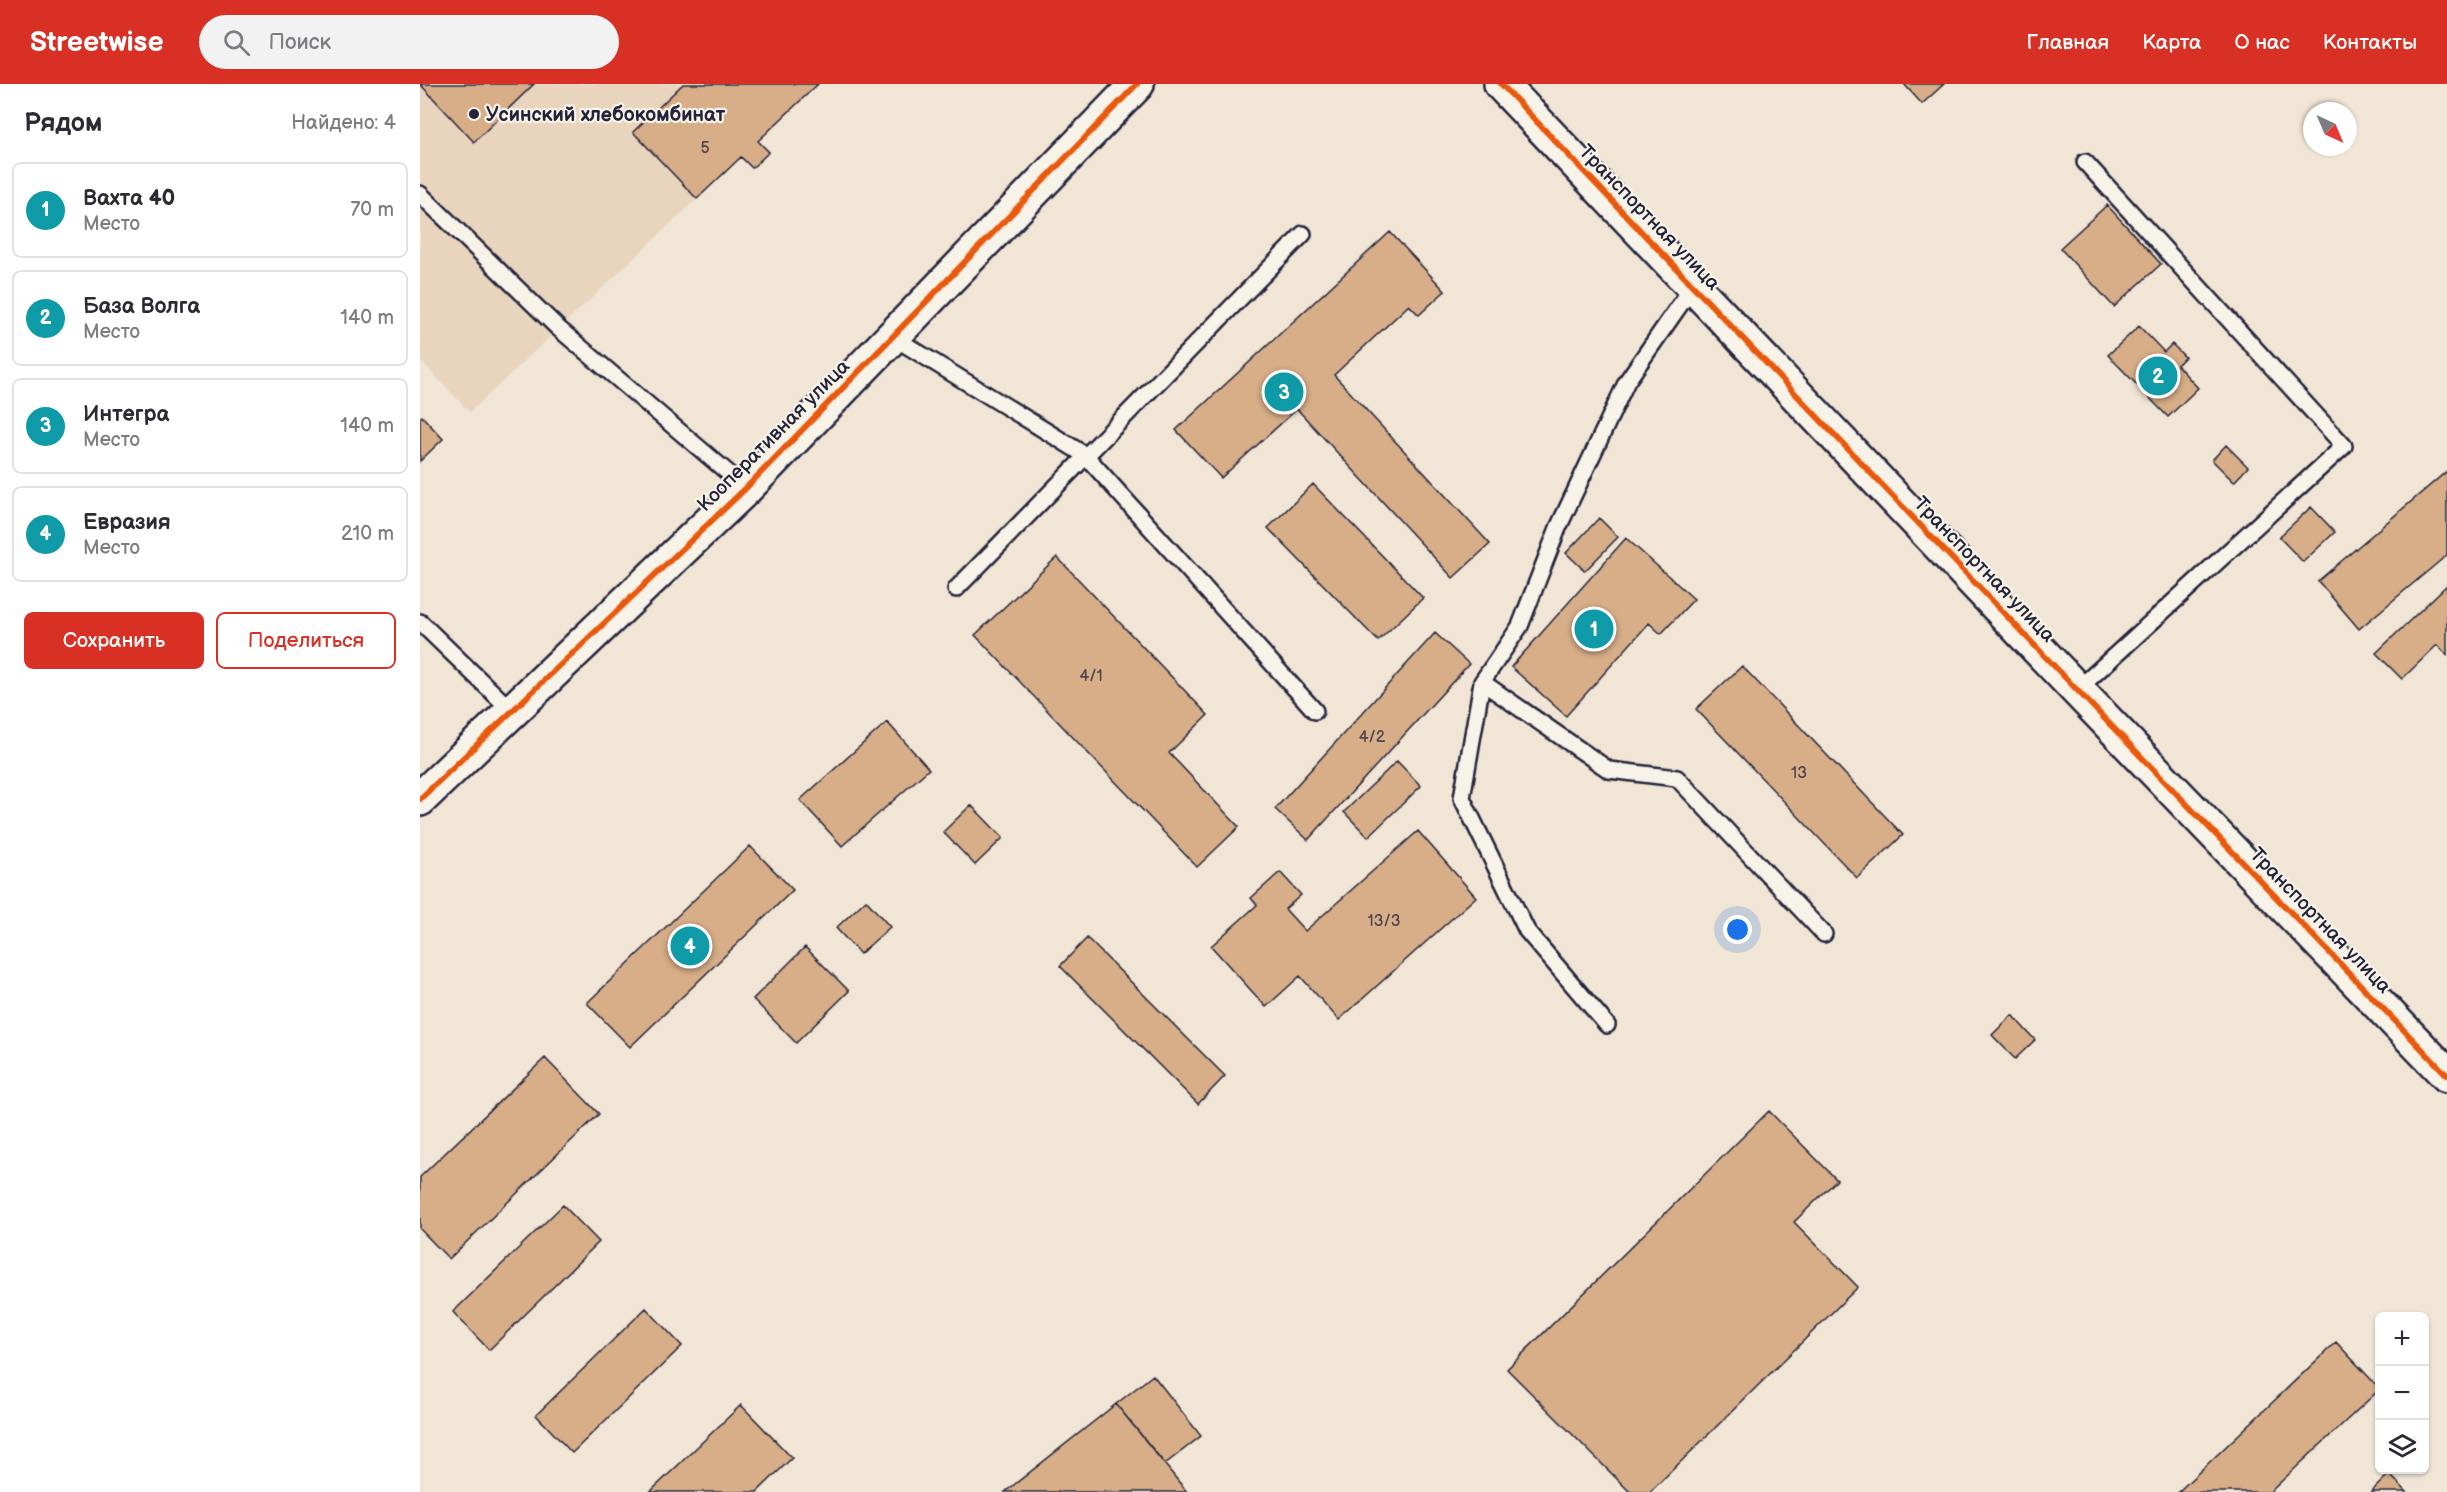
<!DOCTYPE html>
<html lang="ru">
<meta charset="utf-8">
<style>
body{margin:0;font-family:"Balsamiq Sans",sans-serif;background:#f2f2f3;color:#2b2b33}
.controls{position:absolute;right:18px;bottom:18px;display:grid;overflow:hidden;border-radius:9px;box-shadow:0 2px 4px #0004}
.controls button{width:54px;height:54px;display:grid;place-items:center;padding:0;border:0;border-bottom:2px solid #e1e1e2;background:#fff;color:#2b2b33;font:30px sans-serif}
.compass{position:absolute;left:1883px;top:18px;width:54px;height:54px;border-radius:50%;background:#fff;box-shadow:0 2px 4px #0004;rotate:136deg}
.you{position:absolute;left:1318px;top:846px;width:21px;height:21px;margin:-15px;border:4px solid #fff;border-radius:50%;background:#1a73e8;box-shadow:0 0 0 9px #1a73e833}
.badge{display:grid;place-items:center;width:39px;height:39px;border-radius:50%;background:#d93025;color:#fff;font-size:20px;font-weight:700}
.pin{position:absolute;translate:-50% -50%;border:3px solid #fff;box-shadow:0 2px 6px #0006}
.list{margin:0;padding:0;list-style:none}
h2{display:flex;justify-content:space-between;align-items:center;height:78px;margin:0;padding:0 24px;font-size:26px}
h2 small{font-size:20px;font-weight:400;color:#7c7c81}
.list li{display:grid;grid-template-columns:39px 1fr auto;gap:18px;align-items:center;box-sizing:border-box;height:96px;margin:0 12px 12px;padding:0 12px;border:2px solid #e1e1e2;border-radius:9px}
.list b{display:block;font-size:22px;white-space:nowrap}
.list p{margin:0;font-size:20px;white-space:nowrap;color:#7c7c81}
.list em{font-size:20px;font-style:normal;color:#7c7c81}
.actions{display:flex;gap:12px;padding:18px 24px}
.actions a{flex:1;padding:14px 0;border:2px solid #d93025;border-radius:9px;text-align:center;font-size:21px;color:#d93025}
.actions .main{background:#d93025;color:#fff}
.icon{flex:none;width:33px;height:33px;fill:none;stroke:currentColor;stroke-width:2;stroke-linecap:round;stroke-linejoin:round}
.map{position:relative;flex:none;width:2027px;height:1408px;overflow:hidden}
header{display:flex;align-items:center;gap:36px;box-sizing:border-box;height:84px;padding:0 30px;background:#d93025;color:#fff}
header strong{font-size:28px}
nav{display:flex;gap:33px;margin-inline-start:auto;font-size:21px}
.search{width:420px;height:54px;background:#f2f2f3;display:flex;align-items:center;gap:15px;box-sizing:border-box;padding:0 21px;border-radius:33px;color:#7c7c81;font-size:22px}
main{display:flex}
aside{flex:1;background:#fff}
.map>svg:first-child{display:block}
</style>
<header>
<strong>Streetwise</strong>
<div class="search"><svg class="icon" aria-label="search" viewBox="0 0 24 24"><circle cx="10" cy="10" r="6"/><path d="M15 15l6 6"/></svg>Поиск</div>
<nav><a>Главная</a><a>Карта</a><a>О нас</a><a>Контакты</a></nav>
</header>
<main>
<aside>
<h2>Рядом<small>Найдено: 4</small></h2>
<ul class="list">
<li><span class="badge" style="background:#0f9aa8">1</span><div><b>Вахта 40</b><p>Место</p></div><em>70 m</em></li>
<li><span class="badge" style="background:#0f9aa8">2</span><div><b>База Волга</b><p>Место</p></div><em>140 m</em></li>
<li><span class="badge" style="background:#0f9aa8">3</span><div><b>Интегра</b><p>Место</p></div><em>140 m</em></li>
<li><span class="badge" style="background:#0f9aa8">4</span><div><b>Евразия</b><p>Место</p></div><em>210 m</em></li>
</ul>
<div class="actions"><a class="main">Сохранить</a><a>Поделиться</a></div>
</aside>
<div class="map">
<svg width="2027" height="1408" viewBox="0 0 2027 1408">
<rect width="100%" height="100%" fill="#f1e5d5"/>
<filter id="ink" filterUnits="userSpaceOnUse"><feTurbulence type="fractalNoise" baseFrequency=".0167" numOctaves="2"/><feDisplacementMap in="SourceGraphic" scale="12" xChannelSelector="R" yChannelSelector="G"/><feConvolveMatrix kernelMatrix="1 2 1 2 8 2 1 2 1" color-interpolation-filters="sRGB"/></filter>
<g filter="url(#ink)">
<path fill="#e9d4be" d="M0,0H263L213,48L277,115L50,328L0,276Z"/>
<path fill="#d7ae88" stroke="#22223b" stroke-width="1.5" d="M0,0H114L54,58Z
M263,0H398L338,57L349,68L332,84L321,73L277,115L213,48Z
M1484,0H1524L1502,20Z
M1687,121L1741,180L1694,223L1640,164Z
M970,148L1025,207L999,231L989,221L914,291L1070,460L1033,494L877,325L801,394L756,346Z
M1719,242L1744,268L1752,260L1765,273L1757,281L1778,304L1748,333L1688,271Z
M2,332L23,355L0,377V334Z
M1806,361L1828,383L1814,398L1792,376Z
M2027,387V471L1939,545L1898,497Z
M893,400L1003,514L958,557L848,444Z
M1891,423L1915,448L1883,478L1859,453Z
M1179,434L1198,453L1165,487L1146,469Z
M1206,454L1274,515L1241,550L1229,539L1146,632L1091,583Z
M637,473L788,631L749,669L819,743L777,783L555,551Z
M2027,501V571L2017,561L1982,595L1956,569Z
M1015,549L1049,580L888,756L855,725Z
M1322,582L1483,751L1437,794L1276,625Z
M467,638L509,685L422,762L380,716Z
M977,677L1001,702L948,753L924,728Z
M551,721L583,754L555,781L523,748Z
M998,747L1056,813L919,936L880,892L846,923L791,862L837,821L831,814L860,788L881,811L865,825L885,847Z
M330,762L373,806L210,963L167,919Z
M446,816L470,843L440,870L416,844Z
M667,854L805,992L778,1020L640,882Z
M385,863L429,907L376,959L333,915Z
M1592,931L1615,956L1595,975L1572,951Z
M125,974L179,1030L29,1175L0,1145V1093Z
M1349,1027L1417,1096L1374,1138L1438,1203L1230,1408H1210L1087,1285Z
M143,1121L179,1158L69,1266L33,1228Z
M226,1224L262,1262L152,1369L116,1331Z
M1916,1258L1960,1305L1850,1408H1758Z
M733,1291L781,1352L745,1380L696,1320Z
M696,1320L767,1408H585Z
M321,1321L372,1374L337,1408H230Z
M1969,1390L1987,1408H1951Z"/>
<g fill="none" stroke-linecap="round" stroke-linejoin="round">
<defs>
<path id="lane" d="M0,110L138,244L326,404
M473,253L665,371L895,627
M536,505L883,150
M0,538L92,627
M1062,598L1189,686L1257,694L1404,850
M1657,606L1924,362L1665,78
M1187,941L1107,847L1042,714L1062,598L1100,542L1138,444L1207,297L1273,202"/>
<path id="secondary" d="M1081,0L1657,606L2027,991
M0,715L326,404L717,0"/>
</defs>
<use href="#lane" stroke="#22223b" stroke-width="20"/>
<use href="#secondary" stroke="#22223b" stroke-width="38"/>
<use href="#lane" stroke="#f7f3e8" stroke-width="15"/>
<use href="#secondary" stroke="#f7f3e8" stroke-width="33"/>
<defs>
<path id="cycleway" d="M1081,0L1657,606L2027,991
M0,715L326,404L717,0"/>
</defs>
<use href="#cycleway" stroke="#f7f3e8" stroke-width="10"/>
<use href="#cycleway" stroke="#e8590c" stroke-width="6"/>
</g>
</g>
<circle fill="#22223b" stroke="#f7f3e8" stroke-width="2" cx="54" cy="30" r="6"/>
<g text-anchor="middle" stroke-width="4.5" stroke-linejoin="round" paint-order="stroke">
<g font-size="16" fill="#4f454e">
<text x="285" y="69">5</text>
<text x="671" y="597">4/1</text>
<text x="952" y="658">4/2</text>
<text x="1379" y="694">13</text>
<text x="964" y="842">13/3</text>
</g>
<g font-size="20" font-weight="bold" fill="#22223b" stroke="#f7f3e8" text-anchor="start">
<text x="66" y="37">Усинский хлебокомбинат</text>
</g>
<g font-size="20" fill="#22223b" stroke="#f7f3e8">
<text transform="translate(1230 133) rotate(46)" y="7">Транспортная улица</text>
<text transform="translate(353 351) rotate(-45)" y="7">Кооперативная улица</text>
<text transform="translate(1565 485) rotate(46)" y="7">Транспортная улица</text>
<text transform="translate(1901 836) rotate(46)" y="7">Транспортная улица</text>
</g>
</g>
</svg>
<div class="controls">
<button>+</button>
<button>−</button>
<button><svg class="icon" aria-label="layers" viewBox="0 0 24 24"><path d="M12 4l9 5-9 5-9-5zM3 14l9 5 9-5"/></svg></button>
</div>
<svg class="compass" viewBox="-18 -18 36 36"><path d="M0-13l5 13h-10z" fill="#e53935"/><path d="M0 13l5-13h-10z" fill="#7c7c81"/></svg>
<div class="you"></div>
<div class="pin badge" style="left:1174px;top:545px;background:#0f9aa8">1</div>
<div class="pin badge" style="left:1738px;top:292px;background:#0f9aa8">2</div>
<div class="pin badge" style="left:864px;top:308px;background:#0f9aa8">3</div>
<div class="pin badge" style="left:270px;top:862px;background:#0f9aa8">4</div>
</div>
</main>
